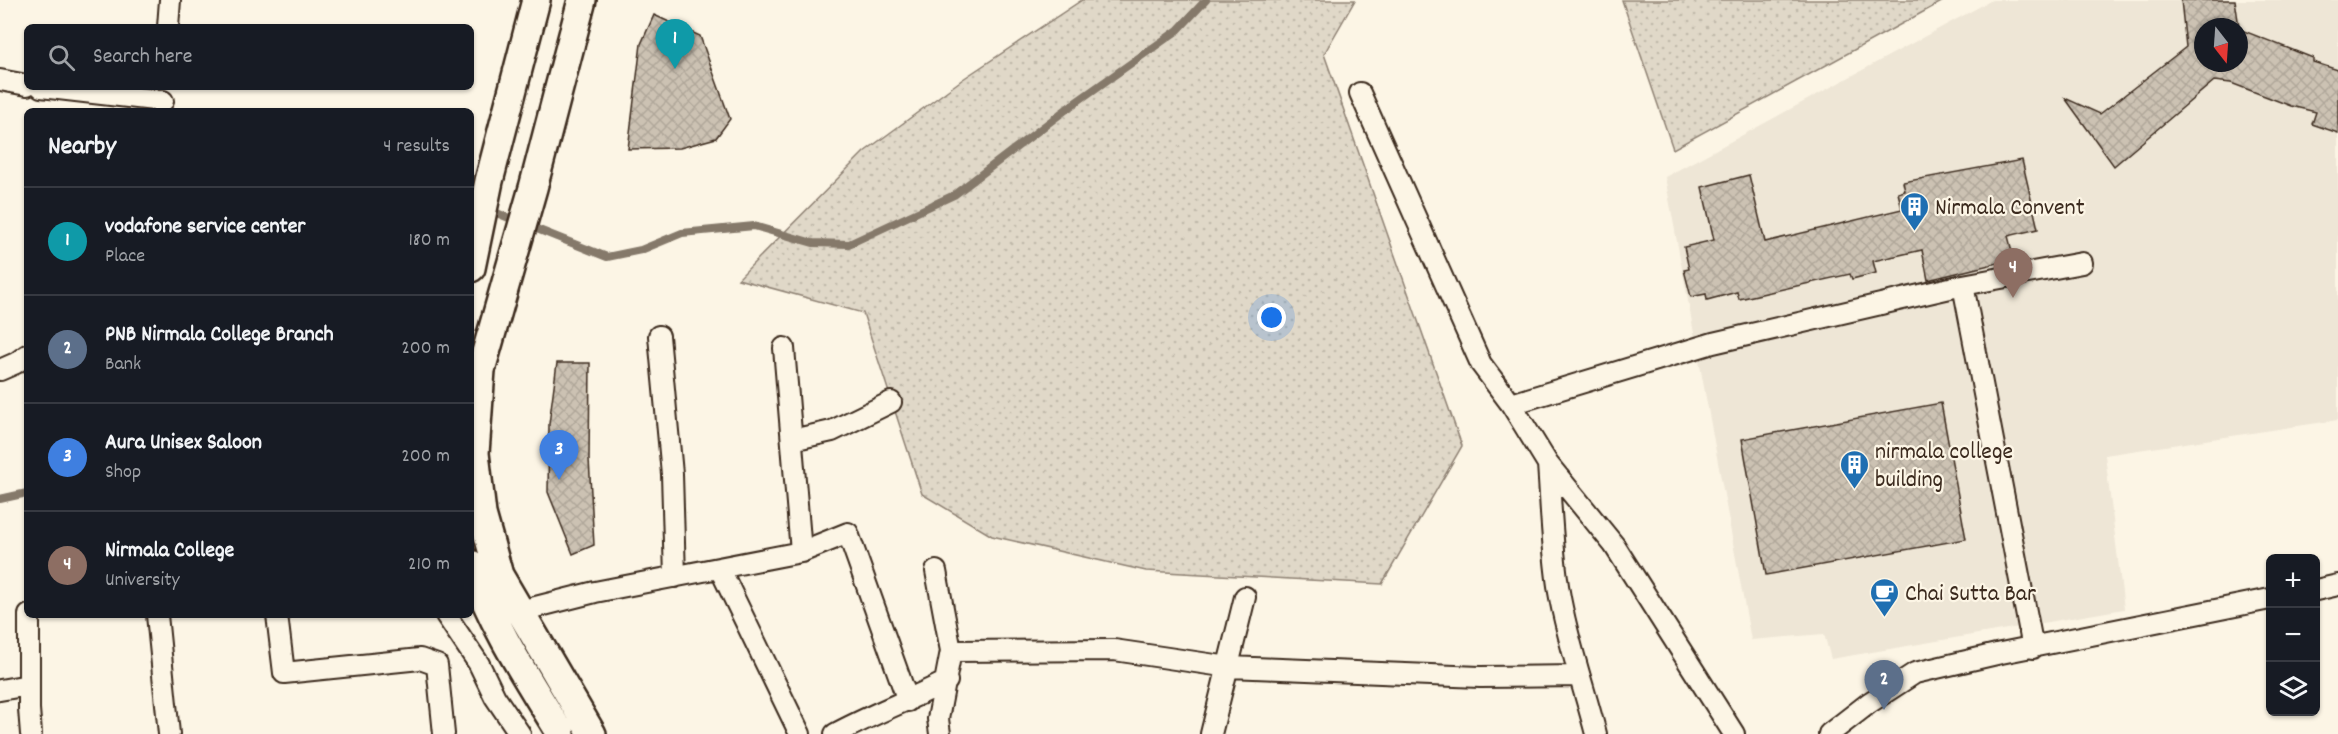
<!DOCTYPE html>
<meta charset="utf-8">
<style>
body{margin:0;font-family:Dekko,sans-serif;background:#20242c;color:#f1f3f6}
.controls{position:absolute;right:18px;bottom:18px;display:grid;overflow:hidden;border-radius:9px;box-shadow:0 2px 4px #0004}
.controls button{width:54px;height:54px;display:grid;place-items:center;padding:0;border:0;border-bottom:2px solid #363941;background:#171b24;color:#f1f3f6;font:30px sans-serif}
.compass{position:absolute;left:2194px;top:18px;width:54px;height:54px;border-radius:50%;background:#171b24;box-shadow:0 2px 4px #0004;rotate:163deg}
.you{position:absolute;left:1272px;top:318px;width:21px;height:21px;margin:-15px;border:4px solid #fff;border-radius:50%;background:#1a73e8;box-shadow:0 0 0 9px #1a73e833}
.badge{display:grid;place-items:center;width:39px;height:39px;border-radius:50%;background:#b45309;color:#fff;font-size:20px;font-weight:700}
.pin{position:absolute;translate:-50% -50px;filter:drop-shadow(0 2px 3px #0008)}
.pin::after{content:'';position:absolute;top:32px;width:21px;height:18px;background:inherit;clip-path:polygon(0 0,100% 0,50% 100%)}
.list{margin:0;padding:0;list-style:none}
h2{display:flex;justify-content:space-between;align-items:center;height:78px;margin:0;padding:0 24px;font-size:26px}
h2 small{font-size:20px;font-weight:400;color:#9ea1a6}
.list li{display:grid;grid-template-columns:39px 1fr auto;gap:18px;align-items:center;box-sizing:border-box;height:108px;padding:0 24px;border-top:2px solid #363941}
.list b{display:block;font-size:22px;white-space:nowrap}
.list p{margin:0;font-size:20px;white-space:nowrap;color:#9ea1a6}
.list em{font-size:20px;font-style:normal;color:#9ea1a6}
.icon{flex:none;width:33px;height:33px;fill:none;stroke:currentColor;stroke-width:2;stroke-linecap:round;stroke-linejoin:round}
.map{position:relative;flex:none;width:2338px;height:734px;overflow:hidden}
.search{position:absolute;background:#171b24;box-shadow:0 2px 4px #0004;left:24px;top:24px;width:450px;height:66px;display:flex;align-items:center;gap:15px;box-sizing:border-box;padding:0 21px;border-radius:9px;color:#9ea1a6;font-size:22px}
.panel{position:absolute;background:#171b24;box-shadow:0 2px 4px #0004;left:24px;top:108px;width:450px;height:510px;border-radius:9px}
.map>svg:first-child{display:block}
</style>
<div class="map">
<svg width="2338" height="734" viewBox="0 0 2338 734">
<defs>
<pattern id="green-dots" width="8" height="8" patternUnits="userSpaceOnUse" patternTransform="scale(1.5)"><rect width="8" height="8" fill="#e0d8c8"/><path d="M2 2h.1M6 6h.1" fill="none" stroke="#c1baab" stroke-width="1.8" stroke-linecap="round"/></pattern>
<pattern id="building-cross-hatch" width="8" height="8" patternUnits="userSpaceOnUse" patternTransform="scale(1.5)"><rect width="8" height="8" fill="#ccc2b3"/><path d="M0 0l8 8M0 8l8-8" fill="none" stroke="#b0a79a"/></pattern>
</defs>
<rect width="100%" height="100%" fill="#fcf5e5"/>
<filter id="ink" filterUnits="userSpaceOnUse"><feTurbulence type="fractalNoise" baseFrequency=".0167" numOctaves="2"/><feDisplacementMap in="SourceGraphic" scale="12" xChannelSelector="R" yChannelSelector="G"/><feConvolveMatrix kernelMatrix="1 2 1 2 8 2 1 2 1" color-interpolation-filters="sRGB"/></filter>
<g filter="url(#ink)">
<path fill="#eee6d6" fill-rule="evenodd" d="M1992,0H2338V420L2105,455L2124,609L1831,659L1824,634L1751,640L1665,177ZM2203,27H2239V63H2203Z"/>
<path fill="url(#green-dots)" stroke="#8e8173" stroke-width="1.5" d="M1082,0H1355L1324,54L1462,446L1382,584L1146,571L992,536L922,494L863,313L738,279L864,152L963,79Z
M1622,0H1945L1673,149Z"/>
<g fill="none" stroke-linecap="round" stroke-linejoin="round">
<path stroke="#85796b" stroke-width="8" d="M489,210L607,257L641,250L682,233L754,226L813,243L849,244L954,195L1072,105L1178,30L1206,0
M0,499L27,493"/>
</g>
<path fill="url(#building-cross-hatch)" stroke="#3b2a1e" stroke-width="1.5" d="M2181,0H2235L2239,27H2203V63H2239V29L2313,58V62L2338,70V133L2312,124L2316,112L2291,106L2231,83L2214,81L2114,166L2065,98L2100,114L2186,47Z
M654,15L700,36L730,119L716,138L680,148L628,149L641,44Z
M2022,160L2038,229L2008,236L2014,259L1928,280L1922,250L1873,261L1876,273L1852,279L1850,274L1739,299L1737,292L1707,300L1706,294L1691,297L1684,270L1689,269L1684,247L1714,240L1702,187L1749,175L1765,242L1902,209L1898,193L1905,191L1903,182Z
M557,363H590L589,459L594,545L573,554L548,492L549,424Z
M1941,403L1966,539L1766,575L1742,439Z"/>
<g fill="none" stroke-linecap="round" stroke-linejoin="round">
<defs>
<path id="minor" d="M168,27L170,0
M0,80L27,85
M41,87L163,101
M1360,93L1481,364L1511,404L1548,464L1614,545L1734,734
M1963,285L2033,648
M659,336L672,474L675,577
M784,348L801,552
M0,370L16,363L27,355
M1511,404L1713,343L1963,285L2082,263
M792,440L832,431L891,402
M1548,464C1551,506 1552,550 1559,592C1567,640 1584,687 1596,734
M720,569L800,734
M936,571L951,651L938,719L940,734
M2316,590L2338,585
M520,611L595,592L801,552L848,533L908,701
M29,615V709L31,734
M157,615L169,734
M277,615L284,673L420,659L437,665L444,734
M446,615L479,664L495,697L520,734
M951,651L1114,650L1229,667L1480,677L1579,676
M0,690L29,685
M835,734C872,714 910,700 947,681
M1211,734L1245,597
M1829,734L1869,703L1915,673L2001,653L2270,599"/>
<path id="secondary" d="M582,0L533,188L481,370L475,453L482,514L499,575L592,734
M471,268L489,181L536,0
M471,564C491,624 528,680 561,734"/>
</defs>
<use href="#minor" stroke="#3b2a1e" stroke-width="24"/>
<use href="#secondary" stroke="#3b2a1e" stroke-width="32"/>
<use href="#minor" stroke="#fcf5e5" stroke-width="20"/>
<use href="#secondary" stroke="#fcf5e5" stroke-width="27"/>
</g>
</g>
<defs>
<symbol id="building-pin" viewBox="-11 -11 22 30"><path d="M0 17L-7.5 6A9.5 9.5 0 1 1 7.5 6Z" fill="#1f6fb2" stroke="#fcf5e5"/><path d="M-4-6H4V6H1V3H-1V6H-4ZM-2.5-4.3h1.7v1.8h-1.7ZM.8-4.3h1.7v1.8H.8ZM-2.5-1h1.7V.8h-1.7ZM.8-1h1.7V.8H.8Z" fill="#fff"/></symbol>
<symbol id="cafe-pin" viewBox="-11 -11 22 30"><path d="M0 17L-7.5 6A9.5 9.5 0 1 1 7.5 6Z" fill="#1f6fb2" stroke="#fcf5e5"/><path d="M-5.5-4.5H6V0H3Q3 3.5 0 3.5H-2.5Q-5.5 3.5-5.5 0ZM3-3.2v2h1.7v-2ZM-6 4.5H4V6H-6Z" fill="#fff"/></symbol>
</defs>
<g fill-rule="evenodd">
<use href="#building-pin" x="1898" y="190" width="33" height="45"/>
<use href="#building-pin" x="1838" y="448" width="33" height="45"/>
<use href="#cafe-pin" x="1868" y="576" width="33" height="45"/>
</g>
<g text-anchor="middle" stroke-width="4.5" stroke-linejoin="round" paint-order="stroke">
<g font-size="24" fill="#3b2a1e" stroke="#fcf5e5" text-anchor="start">
<text x="1935" y="214">Nirmala Convent</text>
<text x="1875" y="458">nirmala college<tspan x="1875" dy="28">building</tspan></text>
<text x="1905" y="600">Chai Sutta Bar</text>
</g>
</g>
</svg>
<div class="controls">
<button>+</button>
<button>−</button>
<button><svg class="icon" aria-label="layers" viewBox="0 0 24 24"><path d="M12 4l9 5-9 5-9-5zM3 14l9 5 9-5"/></svg></button>
</div>
<svg class="compass" viewBox="-18 -18 36 36"><path d="M0-13l5 13h-10z" fill="#e53935"/><path d="M0 13l5-13h-10z" fill="#9ea1a6"/></svg>
<div class="you"></div>
<div class="pin badge" style="left:675px;top:69px;background:#0f9aa8">1</div>
<div class="pin badge" style="left:1884px;top:710px;background:#5c6f8a">2</div>
<div class="pin badge" style="left:559px;top:480px;background:#3f7fe0">3</div>
<div class="pin badge" style="left:2013px;top:298px;background:#8d6e63">4</div>
<div class="search"><svg class="icon" aria-label="search" viewBox="0 0 24 24"><circle cx="10" cy="10" r="6"/><path d="M15 15l6 6"/></svg>Search here</div>
<section class="panel">
<h2>Nearby<small>4 results</small></h2>
<ul class="list">
<li><span class="badge" style="background:#0f9aa8">1</span><div><b>vodafone service center</b><p>Place</p></div><em>180 m</em></li>
<li><span class="badge" style="background:#5c6f8a">2</span><div><b>PNB Nirmala College Branch</b><p>Bank</p></div><em>200 m</em></li>
<li><span class="badge" style="background:#3f7fe0">3</span><div><b>Aura Unisex Saloon</b><p>Shop</p></div><em>200 m</em></li>
<li><span class="badge" style="background:#8d6e63">4</span><div><b>Nirmala College</b><p>University</p></div><em>210 m</em></li>
</ul>
</section>
</div>
